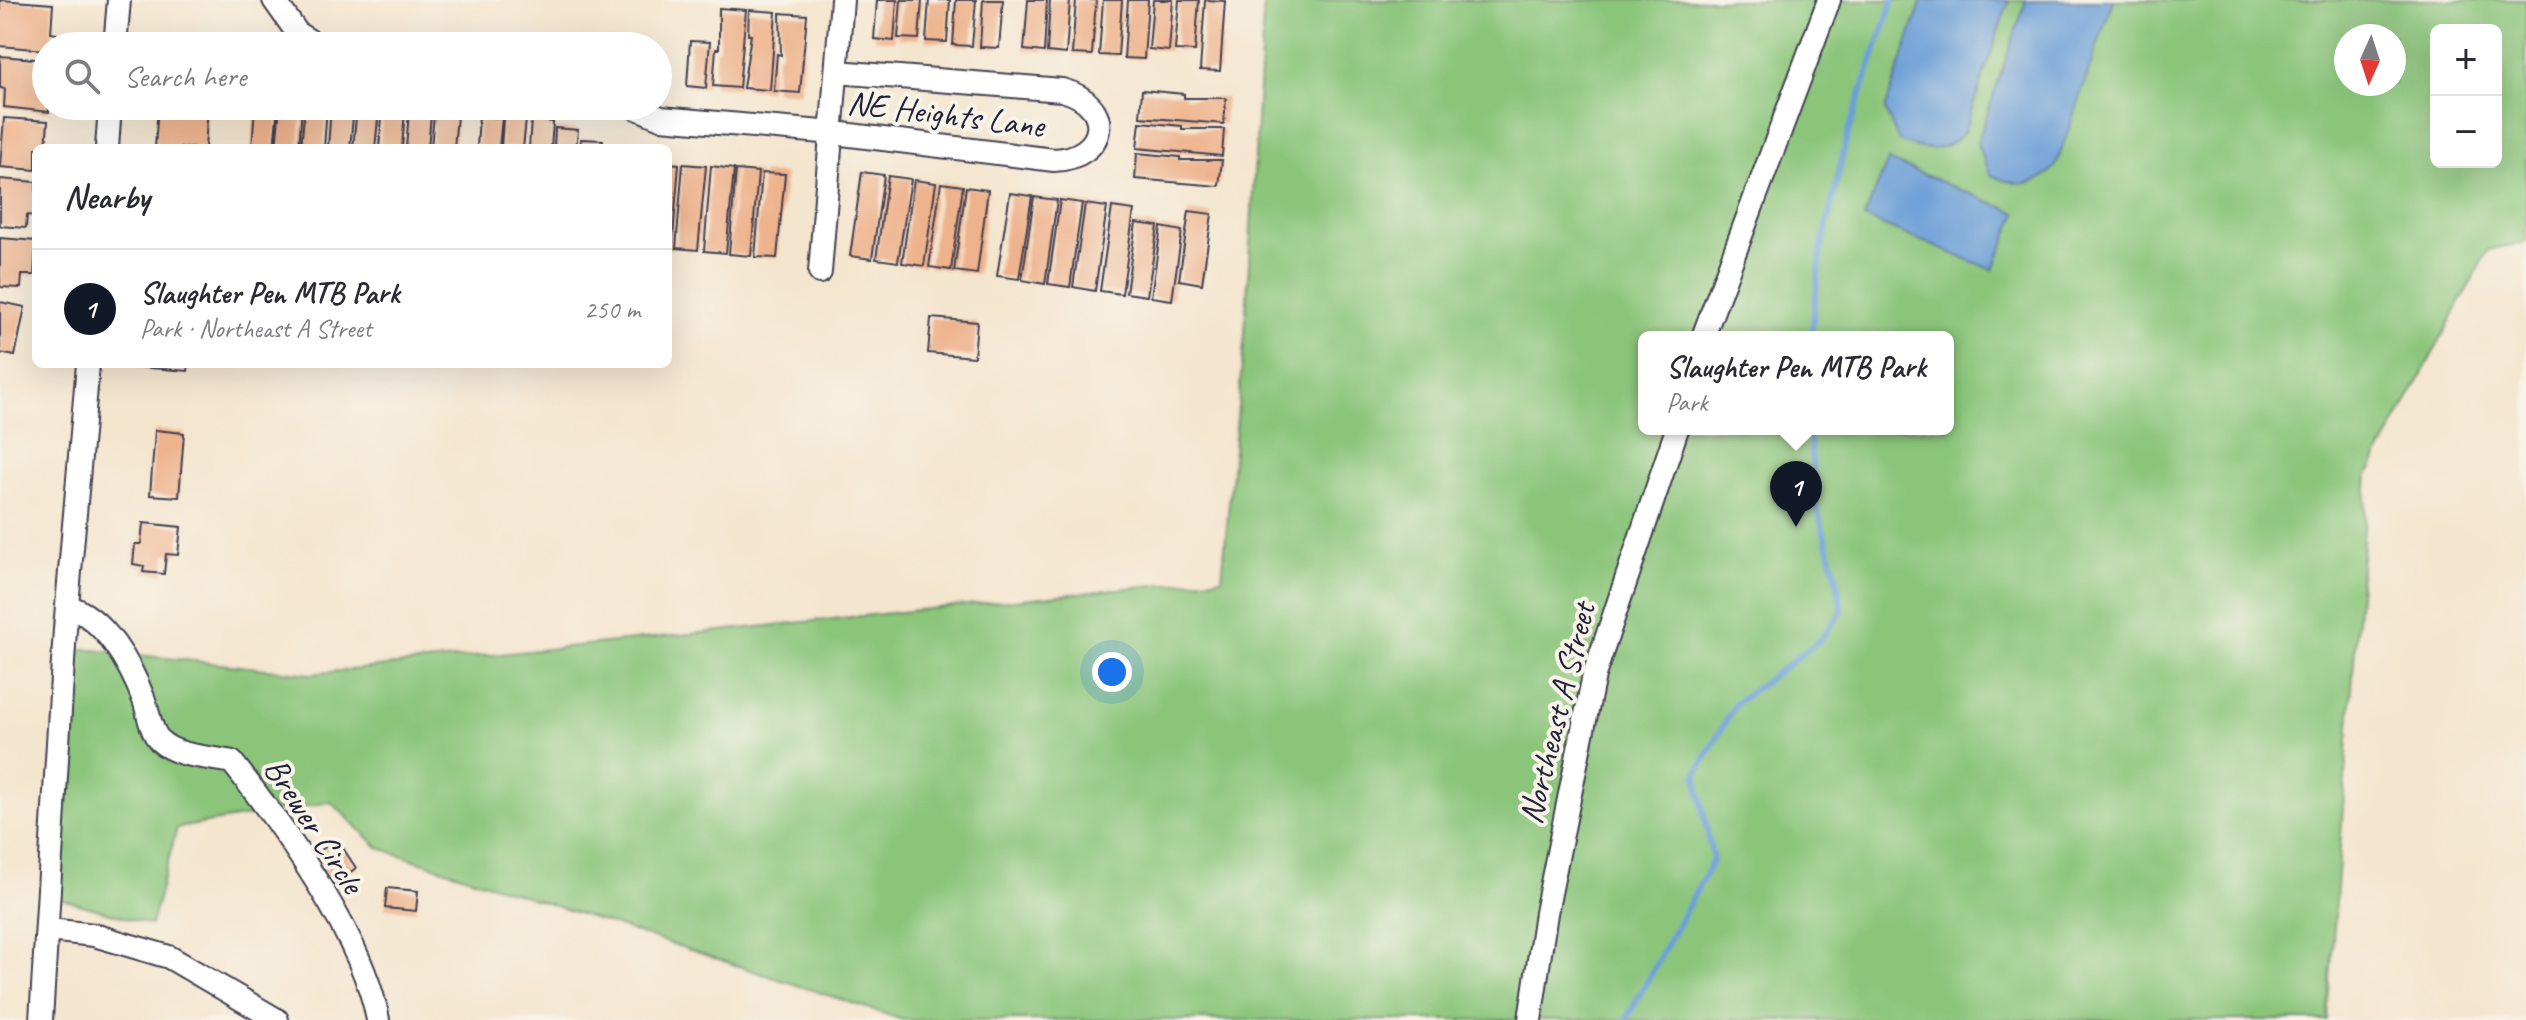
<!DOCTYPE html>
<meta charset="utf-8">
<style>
body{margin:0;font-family:Caveat,sans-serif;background:#f2f2f3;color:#2b2b33}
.controls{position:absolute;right:24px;top:24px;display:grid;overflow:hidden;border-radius:12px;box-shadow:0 8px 32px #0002}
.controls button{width:72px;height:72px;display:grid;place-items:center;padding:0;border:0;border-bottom:2px solid #e1e1e2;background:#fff;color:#2b2b33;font:40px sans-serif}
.compass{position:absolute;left:2334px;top:24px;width:72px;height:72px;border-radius:50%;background:#fff;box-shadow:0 8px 32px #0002;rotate:183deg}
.you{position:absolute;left:1112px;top:672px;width:28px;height:28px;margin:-20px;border:6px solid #fff;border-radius:50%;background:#1a73e8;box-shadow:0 0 0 12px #1a73e833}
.badge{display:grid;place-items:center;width:52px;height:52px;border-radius:50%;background:#111827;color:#fff;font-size:26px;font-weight:700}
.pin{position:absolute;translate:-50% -66px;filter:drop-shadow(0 2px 4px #0008)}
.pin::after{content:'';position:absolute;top:42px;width:28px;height:24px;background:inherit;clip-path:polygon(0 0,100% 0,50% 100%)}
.popup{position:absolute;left:1638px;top:331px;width:316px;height:104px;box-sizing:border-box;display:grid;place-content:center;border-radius:12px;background:#fff;filter:drop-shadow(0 2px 6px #0005);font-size:26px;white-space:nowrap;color:#7c7c81}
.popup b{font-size:30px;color:#2b2b33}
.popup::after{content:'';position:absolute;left:50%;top:100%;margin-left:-16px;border:16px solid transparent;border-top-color:#fff}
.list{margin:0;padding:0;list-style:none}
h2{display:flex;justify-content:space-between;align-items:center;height:104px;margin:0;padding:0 32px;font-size:34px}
h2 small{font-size:26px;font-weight:400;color:#7c7c81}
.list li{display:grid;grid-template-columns:52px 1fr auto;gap:24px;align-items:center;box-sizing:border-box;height:120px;padding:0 32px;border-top:2px solid #e1e1e2}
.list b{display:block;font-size:30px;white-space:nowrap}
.list p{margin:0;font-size:26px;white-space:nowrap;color:#7c7c81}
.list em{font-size:26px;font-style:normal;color:#7c7c81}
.icon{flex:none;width:44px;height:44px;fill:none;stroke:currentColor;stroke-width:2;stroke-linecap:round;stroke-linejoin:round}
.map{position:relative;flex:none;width:2526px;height:1020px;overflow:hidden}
.search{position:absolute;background:#fff;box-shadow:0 8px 32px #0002;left:32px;top:32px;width:640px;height:88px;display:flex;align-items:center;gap:20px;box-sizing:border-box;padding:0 28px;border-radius:44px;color:#7c7c81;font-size:30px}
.panel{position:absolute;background:#fff;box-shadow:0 8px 32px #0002;left:32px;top:144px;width:640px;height:224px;border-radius:12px}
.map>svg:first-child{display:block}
</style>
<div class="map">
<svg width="2526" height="1020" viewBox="0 0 2526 1020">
<rect width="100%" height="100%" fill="#f7f3e8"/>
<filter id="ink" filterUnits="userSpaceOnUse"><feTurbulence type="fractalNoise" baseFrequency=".0125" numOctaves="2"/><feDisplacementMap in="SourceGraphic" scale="16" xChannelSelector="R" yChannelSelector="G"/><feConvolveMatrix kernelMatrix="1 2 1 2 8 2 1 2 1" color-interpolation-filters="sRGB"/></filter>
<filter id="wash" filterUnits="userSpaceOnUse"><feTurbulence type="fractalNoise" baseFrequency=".006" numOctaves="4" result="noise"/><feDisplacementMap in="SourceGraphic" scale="32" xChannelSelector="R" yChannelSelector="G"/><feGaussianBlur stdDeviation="1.8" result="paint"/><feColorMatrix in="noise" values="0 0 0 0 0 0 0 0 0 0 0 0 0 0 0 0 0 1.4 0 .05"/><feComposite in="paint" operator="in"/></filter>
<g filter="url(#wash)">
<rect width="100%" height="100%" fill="#f4e5ce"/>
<path fill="#8ac57a" stroke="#56745a" stroke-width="2" fill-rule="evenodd" d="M1264,0H2526V242L2488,250L2368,475L2327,1020H903L379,848L331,802L177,828L151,925L44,894L66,647L311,674L1222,578L1245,333ZM2436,30H2496V162H2436ZM2346,36H2394V84H2346ZM1644,337H1948V429H1644Z"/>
<path fill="#6b9ed7" stroke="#466089" stroke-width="2" d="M1922,0H2009L1964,132C1944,154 1925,152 1899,141L1885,110Z
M2026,0H2113L2056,166C2036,188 2017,187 1991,175L1977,144Z
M1888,160L2017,213L1993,270L1864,218Z"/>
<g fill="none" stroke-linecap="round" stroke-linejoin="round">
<path stroke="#6b9ed7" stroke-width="6" d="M1811,337L1821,251L1848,132L1893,0
M1626,1020L1713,860L1696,775L1735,704L1820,640L1842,611L1836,575L1816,505L1809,429"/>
</g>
<g id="blocks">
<path fill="#eeb28c" d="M0,0L53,4L51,33L57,34L56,46H46V50L0,46Z
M877,0H897L894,41L874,39Z
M901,0H922L919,39L898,38Z
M929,0H950L947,42L926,41Z
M956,0H976L972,46L953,45Z
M983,0H1003L999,48L980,47Z
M1028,0H1047L1044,52L1024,50Z
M1050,0H1070L1066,54L1047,52Z
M1076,0H1096L1092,55L1072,54Z
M1103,0H1122L1118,56L1099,55Z
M1128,0H1148L1144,59L1124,58Z
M1153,0H1173L1169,51L1149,49Z
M1179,0H1199L1195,51L1175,50Z
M1205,0L1225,1L1220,71L1200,70Z
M719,8L746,10L739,88L713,86L716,49H719Z
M749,10L776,12L770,90L743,88L751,35H748Z
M780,13L807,15L800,93L774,91L777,54L781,55Z
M690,41L710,42L706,88L687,86Z
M0,56L46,60L49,112L4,107L5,89L0,88Z
M1142,90L1184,94V98H1226L1224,124L1140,117Z
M158,106H208L205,148H155Z
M255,106H278L274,148H252Z
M280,106H302L299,148H276Z
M305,106H327L324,148H301Z
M331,106H354L350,148H328Z
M357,107L379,109L375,148H353Z
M383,109L405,111L402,148H379Z
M409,112L431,114L428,148H406Z
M434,114L457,116L454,148H431Z
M479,116L502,118L499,148H477Z
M4,118L48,121L46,148H36V170L0,167Z
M503,118L526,120L523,148H501Z
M531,120L553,122L551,148H529Z
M1140,122L1182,126V129H1224L1222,156L1137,148Z
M555,128L578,130L576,148H554Z
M581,139L603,140V148H580Z
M1137,153L1180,157V160H1222L1219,186L1135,179Z
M668,163L679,164L672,249L668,248Z
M683,164L706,166L698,250L676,248Z
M711,166L734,169L726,253L704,251Z
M736,170L758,172L751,256L729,254Z
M862,172L884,175L872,259L850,256Z
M762,173L785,174L777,258L755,257Z
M888,176L911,179L898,262L876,259Z
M0,179L36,182V216L27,215L26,228L0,226Z
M914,180L936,183L924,266L902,263Z
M941,183L963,186L951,270L929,267Z
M966,187L988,190L977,274L954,271Z
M1010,193L1032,196L1019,279L997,276Z
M1034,197L1057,200L1045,284L1022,280Z
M1060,200L1082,203L1070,287L1048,284Z
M1085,204L1107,207L1095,291L1073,287Z
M1112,207L1134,210L1122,294L1100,291Z
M1189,211L1212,214L1202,284L1179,280Z
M1136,223L1158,226L1147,296L1126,293Z
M1161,227L1182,231L1172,300L1151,297Z
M0,238L36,241L34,275H22L21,288L0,287Z
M0,302L25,307L15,356L0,353Z
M931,318L977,322L974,357L928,353Z
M138,364H189L188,371L138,367Z
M155,430L184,433L179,497L150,495Z
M143,523L181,527L178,555L166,554L164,574L143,572L144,566L133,564L135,544H141Z
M337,839L356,868L333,884L314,855Z
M387,888L418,891L416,911L385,908Z"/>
</g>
</g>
<g filter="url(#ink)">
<use href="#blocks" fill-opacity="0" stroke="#423f51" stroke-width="2"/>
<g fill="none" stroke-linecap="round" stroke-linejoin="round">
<defs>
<path id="minor" d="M274,0L298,34L318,46
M115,46L119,0
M632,106L661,118L834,133L1054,160C1107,158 1116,104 1062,90L837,72
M107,148L110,106
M820,272L842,0
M1703,337L1829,0
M67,606C105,617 131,666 144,700C149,714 150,730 160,741C176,757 211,757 232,762C283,827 364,939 378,1020
M49,930L94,935L169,957L277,1020
M41,1020L65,629L88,364
M1530,1020L1546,913L1594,675L1677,429"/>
</defs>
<use href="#minor" stroke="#423f51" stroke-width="26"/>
<use href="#minor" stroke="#fff" stroke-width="22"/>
</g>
</g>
<g text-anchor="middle" stroke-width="8" stroke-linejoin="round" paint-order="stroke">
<g font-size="34" fill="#22223b" stroke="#f7f3e8">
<text transform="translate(946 113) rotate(7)" y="12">NE Heights Lane</text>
<text transform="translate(1556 713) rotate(-76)" y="12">Northeast A Street</text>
<text transform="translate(315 825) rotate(57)" y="12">Brewer Circle</text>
</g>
</g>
</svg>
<div class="controls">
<button>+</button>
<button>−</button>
</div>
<svg class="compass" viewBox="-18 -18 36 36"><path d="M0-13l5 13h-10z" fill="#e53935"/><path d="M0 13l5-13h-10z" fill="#7c7c81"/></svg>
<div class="you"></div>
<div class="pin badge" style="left:1796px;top:527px">1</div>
<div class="popup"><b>Slaughter Pen MTB Park</b>Park</div>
<div class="search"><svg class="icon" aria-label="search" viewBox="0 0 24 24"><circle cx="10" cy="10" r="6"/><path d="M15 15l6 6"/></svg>Search here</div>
<section class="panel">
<h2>Nearby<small></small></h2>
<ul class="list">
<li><span class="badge">1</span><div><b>Slaughter Pen MTB Park</b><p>Park · Northeast A Street</p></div><em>250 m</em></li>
</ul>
</section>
</div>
